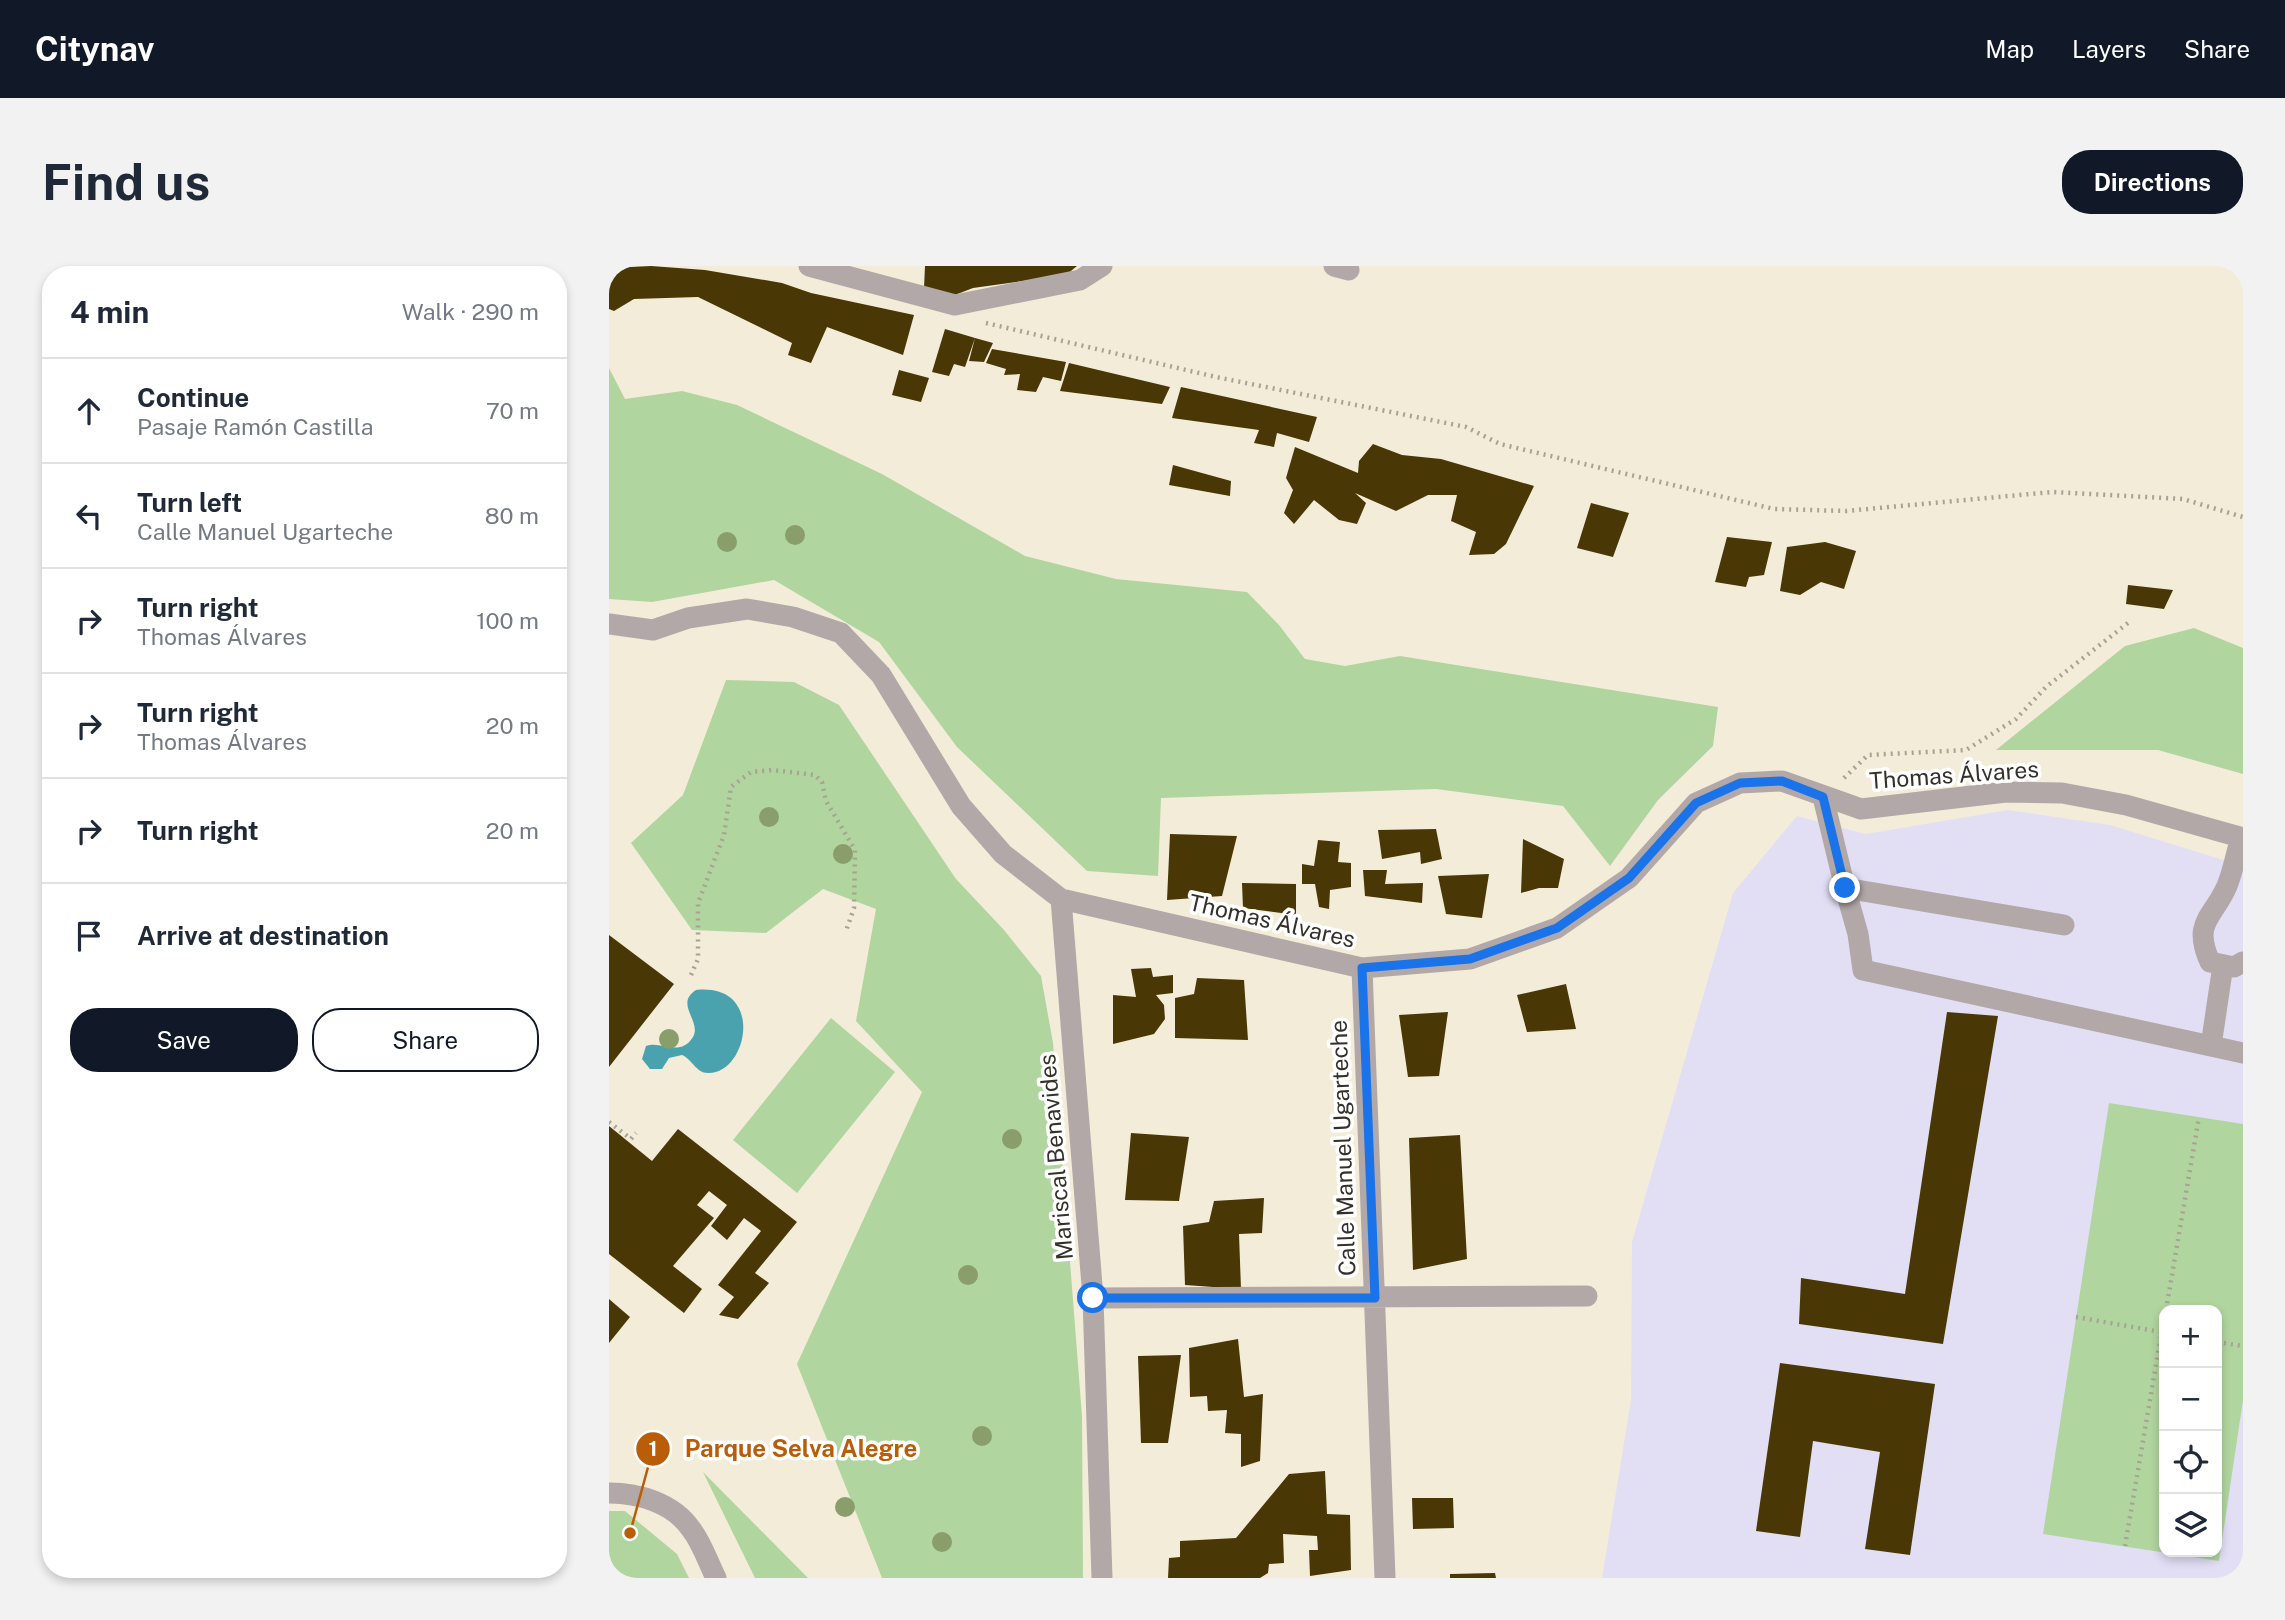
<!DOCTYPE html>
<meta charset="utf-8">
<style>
body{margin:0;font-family:"Public Sans",sans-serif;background:#f2f2f3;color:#1f2937}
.controls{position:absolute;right:21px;bottom:21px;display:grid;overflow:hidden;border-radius:14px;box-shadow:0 4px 10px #0003}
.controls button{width:63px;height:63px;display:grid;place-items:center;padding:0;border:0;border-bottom:2px solid #e0e1e3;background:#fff;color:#1f2937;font:35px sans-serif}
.stop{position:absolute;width:21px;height:21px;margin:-16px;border:5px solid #1a73e8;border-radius:50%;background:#fff}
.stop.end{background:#1a73e8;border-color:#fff;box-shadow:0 2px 7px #0008}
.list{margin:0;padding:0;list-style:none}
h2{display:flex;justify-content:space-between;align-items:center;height:91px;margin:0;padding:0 28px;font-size:30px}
h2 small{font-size:23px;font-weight:400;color:#747a83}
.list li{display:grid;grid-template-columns:46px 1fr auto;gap:21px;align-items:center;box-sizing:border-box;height:105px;padding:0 28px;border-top:2px solid #e0e1e3}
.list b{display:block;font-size:26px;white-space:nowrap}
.list p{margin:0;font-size:23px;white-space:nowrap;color:#747a83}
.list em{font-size:23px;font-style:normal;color:#747a83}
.actions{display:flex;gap:14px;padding:21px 28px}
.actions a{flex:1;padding:16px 0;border:2px solid #111827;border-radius:28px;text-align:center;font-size:24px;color:#111827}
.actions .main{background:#111827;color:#fff}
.icon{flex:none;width:38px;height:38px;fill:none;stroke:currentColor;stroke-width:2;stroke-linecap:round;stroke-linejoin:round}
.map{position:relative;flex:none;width:1634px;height:1312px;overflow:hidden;border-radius:28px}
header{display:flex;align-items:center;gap:42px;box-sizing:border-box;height:98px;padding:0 35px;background:#111827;color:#fff}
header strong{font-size:33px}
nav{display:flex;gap:38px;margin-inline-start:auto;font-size:24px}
.intro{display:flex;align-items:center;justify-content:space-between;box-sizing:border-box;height:168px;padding:0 42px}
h1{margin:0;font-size:49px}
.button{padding:18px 32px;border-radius:28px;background:#111827;color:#fff;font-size:24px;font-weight:700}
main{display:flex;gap:42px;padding:0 42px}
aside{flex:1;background:#fff;border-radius:28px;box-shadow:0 4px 10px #0003}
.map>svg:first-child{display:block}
</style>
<header>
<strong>Citynav</strong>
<nav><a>Map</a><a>Layers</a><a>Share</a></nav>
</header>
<div class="intro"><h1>Find us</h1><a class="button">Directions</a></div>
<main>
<aside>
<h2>4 min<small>Walk · 290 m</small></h2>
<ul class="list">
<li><svg class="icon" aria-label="ahead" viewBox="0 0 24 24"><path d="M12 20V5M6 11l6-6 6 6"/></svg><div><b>Continue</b><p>Pasaje Ramón Castilla</p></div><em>70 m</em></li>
<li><svg class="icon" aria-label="left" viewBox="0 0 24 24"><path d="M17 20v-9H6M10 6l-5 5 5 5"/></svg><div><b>Turn left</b><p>Calle Manuel Ugarteche</p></div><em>80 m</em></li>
<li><svg class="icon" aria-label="right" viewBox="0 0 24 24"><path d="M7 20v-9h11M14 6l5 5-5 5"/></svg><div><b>Turn right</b><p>Thomas Álvares</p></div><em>100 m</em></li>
<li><svg class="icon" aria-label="right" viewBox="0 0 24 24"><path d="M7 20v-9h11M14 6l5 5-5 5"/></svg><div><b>Turn right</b><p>Thomas Álvares</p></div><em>20 m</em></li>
<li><svg class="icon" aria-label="right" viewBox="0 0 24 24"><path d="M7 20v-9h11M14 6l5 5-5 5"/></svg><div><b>Turn right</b></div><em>20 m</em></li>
<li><svg class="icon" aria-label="arrive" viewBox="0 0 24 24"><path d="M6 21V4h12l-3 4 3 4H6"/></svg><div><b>Arrive at destination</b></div></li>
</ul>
<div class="actions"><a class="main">Save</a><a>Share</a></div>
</aside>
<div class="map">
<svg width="1634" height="1312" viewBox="0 0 1634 1312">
<rect width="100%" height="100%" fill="#f3ecd9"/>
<path fill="#e2dff5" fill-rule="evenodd" d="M1399,544L1501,559L1634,600V1312H993L1022,1134L1023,976L1124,627L1188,550L1257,568ZM1555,1044H1608V1286H1555Z"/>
<path fill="#b1d59f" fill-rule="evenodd" d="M0,102L16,133L73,125L128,139L273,208L416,290L507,313L638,326L670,359L696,393L736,400L791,390L1109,441L1104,480L1049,534L1001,600L954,540L827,523L552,532L549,610L478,605L348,481L270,376L165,314L43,336L0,333Z
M1585,362L1634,382V508L1549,484H1387L1516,380Z
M117,414L185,416L230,439L347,613L395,664L432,710L444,777L473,1150L474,1312H273L188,1098L313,826L247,755L267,643L214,623L157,667L83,664L22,577L74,529Z
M222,752L286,806L188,927L124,874Z
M1500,837L1634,858V1134L1610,1295L1434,1268ZM1555,1044H1608V1286H1555Z
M94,1206L199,1312H146Z
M0,1245H16L68,1288L80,1312H0Z"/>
<path fill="#4ba2af" d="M87,724C157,717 139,808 99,807C87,807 83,793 73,789L60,792L53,803H41L33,793L37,780C52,774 71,792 84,771C93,755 65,738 87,724Z"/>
<path fill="#493805" d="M42,0L96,4L173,17L202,27L305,49L294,89L218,61L202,97L179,89L183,77L89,31L25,33L5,45L0,43V2Z
M316,0H468L457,9L364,22L338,32L315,22Z
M336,63L366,72L384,77L375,96L360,95L366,72L356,101L345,98L340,110L323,106Z
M383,83L457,96L452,115L434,111L427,126L408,124L411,108L395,109L397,103L377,97Z
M460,97L561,121L553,138L451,125Z
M290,104L320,112L312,136L283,129Z
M572,121L708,151L700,176L668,167L665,181L645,177L650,164L563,152Z
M764,178L793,189L832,193L925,220L897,278L885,288L860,289L867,266L842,255L848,229H819L787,245L746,227L757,237L748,258L730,254L705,234L685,258L675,247L684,224L677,212L686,181L749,207L750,195Z
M564,199L622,215L621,230L560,219Z
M982,237L1020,247L1004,291L968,282Z
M1118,271L1163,276L1155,309L1140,311L1137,321L1106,316Z
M1216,276L1247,285L1235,323L1212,316L1191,329L1171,325L1178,281Z
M1519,319L1564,324L1555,343L1517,338Z
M827,563L833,593L812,598L811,586L773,593L769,564Z
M561,568L628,570L613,630L558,634Z
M914,573L955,593L949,622H930L912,627Z
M709,574L731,576L729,596L742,597V621L721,624L720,643L710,641L706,618H693V598L705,600Z
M754,604H778L776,618L814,617L813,637L756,630Z
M880,608L873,652L837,648L829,610Z
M633,617L687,618V649L634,642Z
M0,669L65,718L0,801Z
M542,702L544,711L564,709V727L547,729L555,739L556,753L545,768L504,778V729L527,731L522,703Z
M588,712L635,714L639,774L566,772V732L585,728Z
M957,718L967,763L918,766L908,729Z
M839,746L830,810L799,811L790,749Z
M1338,746L1389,750L1334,1078L1190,1058L1192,1012L1296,1028Z
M0,860L43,895L69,863L188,956L146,1007L160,1017L129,1053L110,1049L125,1031L109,1019L152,965L135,952L118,974L102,960L118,939L100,925L88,939L105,952L64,1000L93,1023L75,1047L0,988Z
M522,867L580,871L570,935L516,934Z
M851,869L858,993L804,1004L800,872Z
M655,932L653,967L630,968L632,1023L576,1019L574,960L600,956L605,935Z
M0,1033L21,1051L0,1077Z
M629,1073L635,1131L654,1128L651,1195L632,1201V1168L616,1167L618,1144L599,1145L598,1130L581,1131L580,1082Z
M572,1089L559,1177H532L529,1090Z
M1171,1097L1326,1118L1301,1289L1256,1283L1271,1186L1204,1175L1191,1271L1147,1265Z
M716,1205L718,1248L741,1249L742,1304L701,1310L700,1284H709L708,1270L674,1268L675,1297L660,1298L659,1307L651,1312H559L560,1292L571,1291V1275L627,1272L680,1208Z
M803,1232H844L845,1262L804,1263Z
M886,1307L887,1312H841V1308Z"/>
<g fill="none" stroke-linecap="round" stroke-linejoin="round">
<path stroke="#a8a294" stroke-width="4.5" stroke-dasharray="2 5" stroke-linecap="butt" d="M377,57L607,111L857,161L891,178L1165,243L1237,245L1443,226L1574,233L1634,251
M1235,512L1259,489L1357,484L1407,453L1437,421L1519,357
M82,709L89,693V637L115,569L122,521L142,506L163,504L206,509L213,516L217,535L246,584L245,642L237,665
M0,856L22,873L27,867
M1557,1044L1590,851
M1467,1051L1552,1066
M1608,1076L1634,1080
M1516,1280L1555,1052"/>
<path stroke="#b2a8a8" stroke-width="21" d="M200,0L346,39L471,14L493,0
M725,0L740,4
M0,358L44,364L79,352L138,343L184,351L232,367L272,409L352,540L394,588L452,633L753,702L861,693L948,662L1020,612L1087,537L1131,517L1173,515L1252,543L1397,526L1453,527L1517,539L1634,572
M1214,531L1236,622L1455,659
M1632,572C1627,588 1624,605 1618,620C1604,652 1583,656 1601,696L1625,701L1634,696
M1236,622L1249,668L1254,704L1634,787
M452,633L484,1032L493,1312
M753,702L776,1312
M1602,780L1614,699
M484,1032L978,1030
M0,1227C30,1227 64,1237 82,1263C93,1277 99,1296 107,1312"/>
</g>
<g fill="#899e6b">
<circle cx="186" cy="269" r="10"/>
<circle cx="118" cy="276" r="10"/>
<circle cx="160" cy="551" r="10"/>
<circle cx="234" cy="588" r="10"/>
<circle cx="60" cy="773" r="10"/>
<circle cx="403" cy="873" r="10"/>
<circle cx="359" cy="1009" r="10"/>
<circle cx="373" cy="1170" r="10"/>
<circle cx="236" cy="1241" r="10"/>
<circle cx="333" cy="1276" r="10"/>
</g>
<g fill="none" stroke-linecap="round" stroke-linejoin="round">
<path stroke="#1a73e8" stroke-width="9" d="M484,1032H766L753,702L861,693L948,662L1020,612L1087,537L1131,517L1173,515L1214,531L1236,622"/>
</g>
<g text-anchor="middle" stroke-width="7" stroke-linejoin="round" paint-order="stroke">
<g font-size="23" fill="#34312a" stroke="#fff">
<text transform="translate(1345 509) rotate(-4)" y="8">Thomas Álvares</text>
<text transform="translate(663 655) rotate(13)" y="8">Thomas Álvares</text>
<text transform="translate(734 882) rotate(-92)" y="8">Calle Manuel Ugarteche</text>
<text transform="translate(447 891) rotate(-95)" y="8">Mariscal Benavides</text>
</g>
</g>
<path fill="none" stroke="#b95d08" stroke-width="2.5" d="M21 1267L44 1183"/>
<g fill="#b95d08" stroke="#fff" stroke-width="2.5">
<circle cx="21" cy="1267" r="7"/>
<circle cx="44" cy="1183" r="18"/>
</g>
<g font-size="21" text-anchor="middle" font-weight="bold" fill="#fff">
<text x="44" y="1190">1</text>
</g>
<g font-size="24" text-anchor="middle" font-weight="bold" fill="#b95d08" stroke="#fff" stroke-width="7" stroke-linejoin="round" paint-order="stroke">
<text x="192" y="1191">Parque Selva Alegre</text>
</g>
</svg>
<div class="controls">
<button>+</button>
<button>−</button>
<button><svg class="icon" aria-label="locate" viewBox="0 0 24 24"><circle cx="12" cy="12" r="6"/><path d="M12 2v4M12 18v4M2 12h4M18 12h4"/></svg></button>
<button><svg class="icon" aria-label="layers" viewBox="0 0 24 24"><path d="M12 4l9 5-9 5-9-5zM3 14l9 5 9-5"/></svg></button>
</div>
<div class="stop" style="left:484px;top:1032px"></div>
<div class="stop end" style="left:1236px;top:622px"></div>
</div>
</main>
